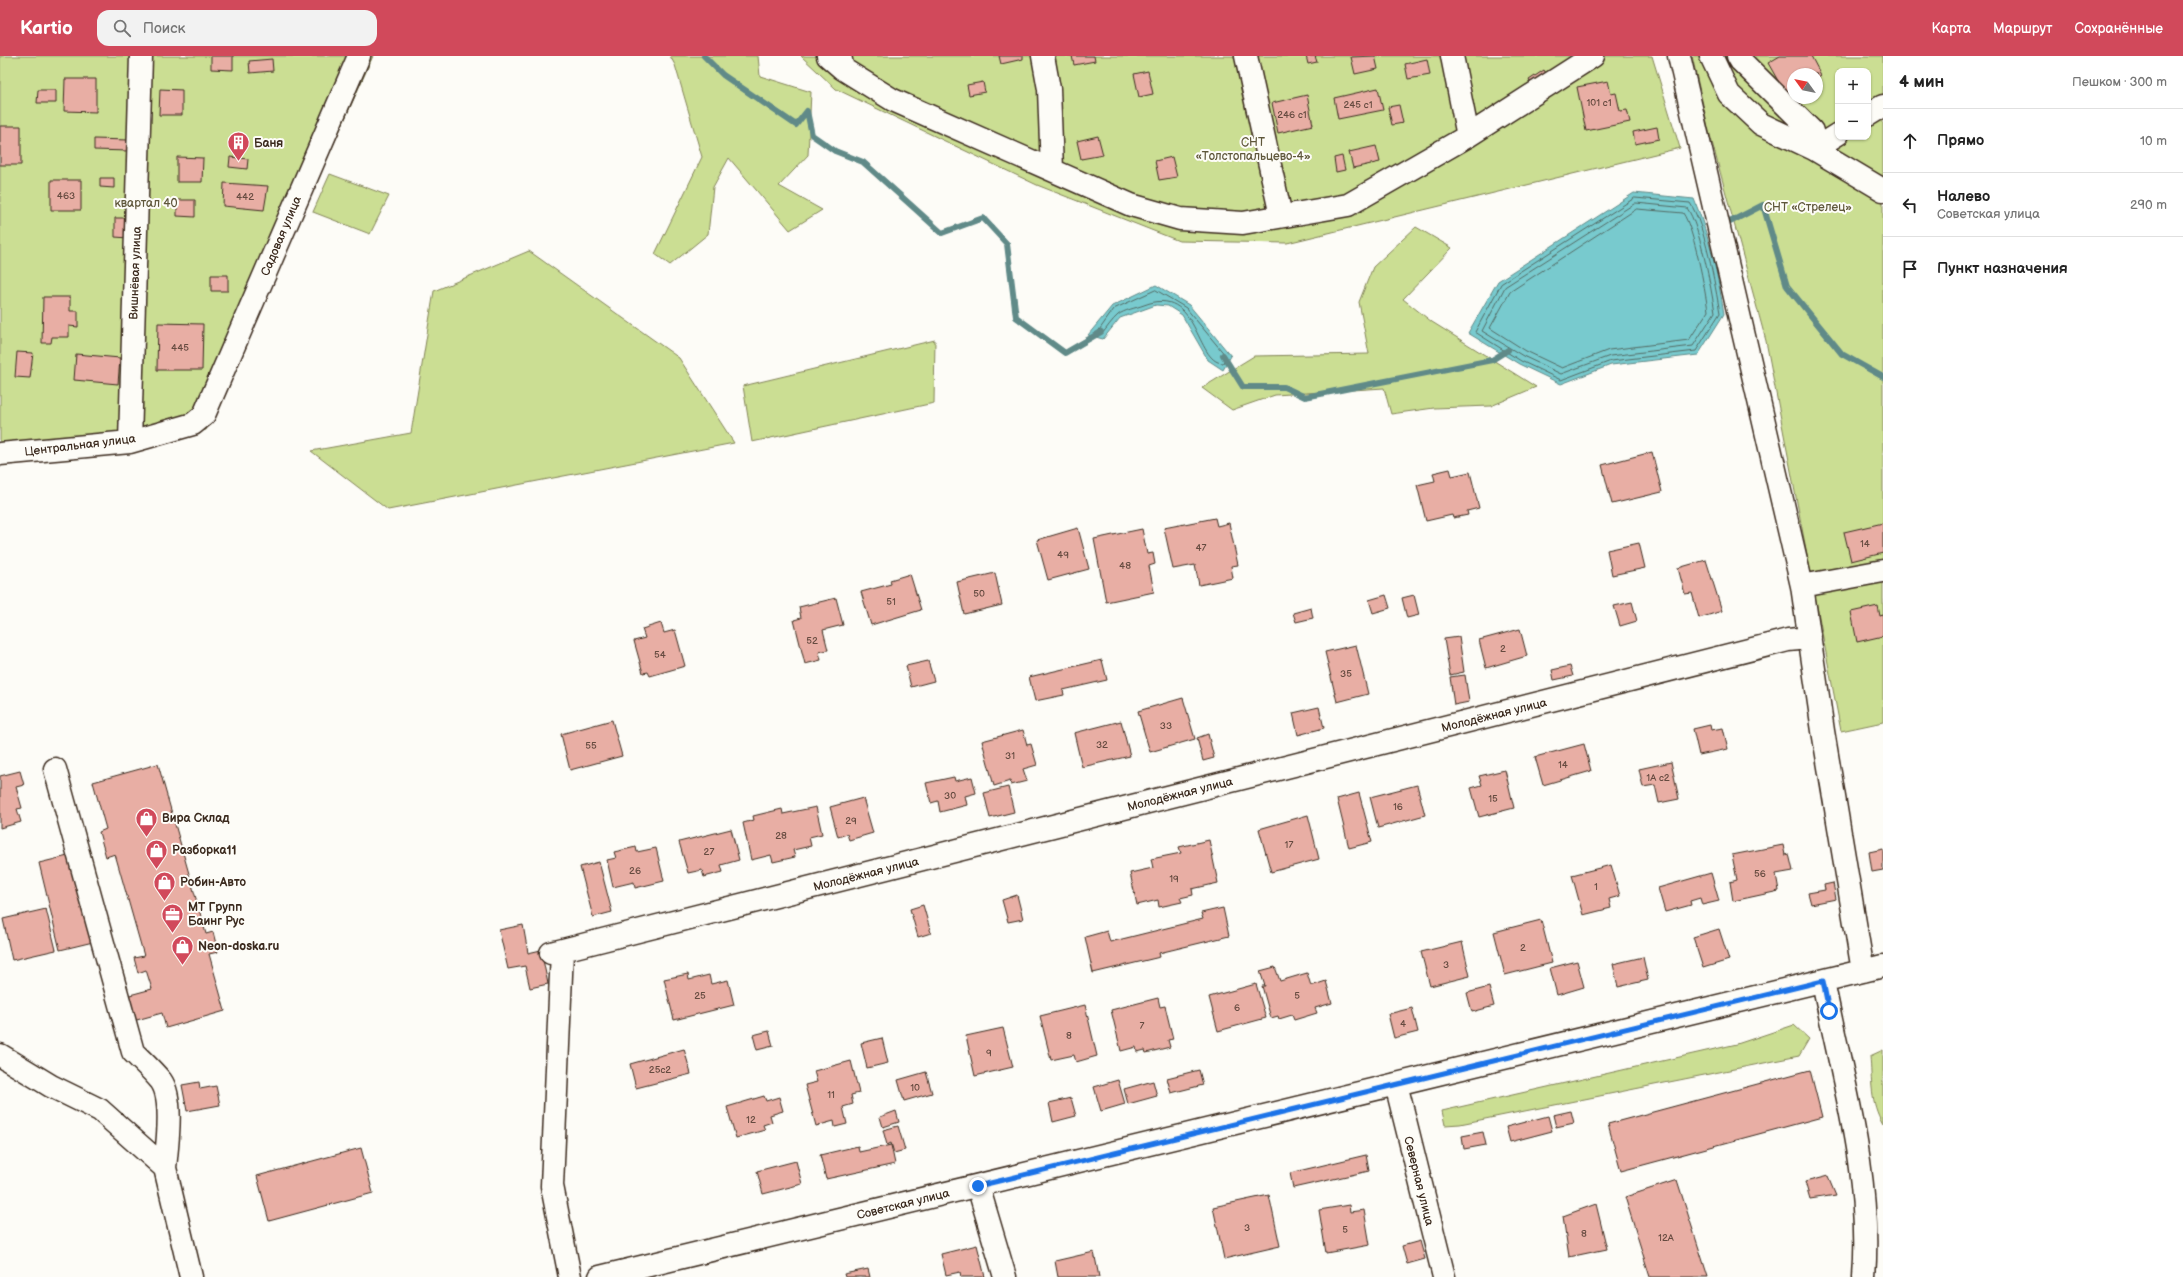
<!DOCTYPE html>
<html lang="ru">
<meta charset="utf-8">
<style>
body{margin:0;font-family:"Balsamiq Sans",sans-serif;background:#f2f2f2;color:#222}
.controls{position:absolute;right:12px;top:12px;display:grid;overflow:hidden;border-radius:8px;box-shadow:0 1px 3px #0004}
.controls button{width:36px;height:36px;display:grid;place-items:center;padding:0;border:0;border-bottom:1px solid #e0e0e0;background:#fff;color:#222;font:20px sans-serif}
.compass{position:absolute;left:1787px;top:12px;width:36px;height:36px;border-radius:50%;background:#fff;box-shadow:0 1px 3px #0004;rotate:303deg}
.stop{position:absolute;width:12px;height:12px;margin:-9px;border:3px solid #1a73e8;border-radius:50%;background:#fff}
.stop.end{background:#1a73e8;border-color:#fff;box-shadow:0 1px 4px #0008}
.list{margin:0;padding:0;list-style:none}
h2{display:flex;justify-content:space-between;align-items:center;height:52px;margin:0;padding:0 16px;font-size:17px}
h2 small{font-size:13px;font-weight:400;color:#767676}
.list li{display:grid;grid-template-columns:26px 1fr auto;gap:12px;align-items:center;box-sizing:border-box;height:64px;padding:0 16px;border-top:1px solid #e0e0e0}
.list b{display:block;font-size:15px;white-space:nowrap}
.list p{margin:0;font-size:13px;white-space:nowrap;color:#767676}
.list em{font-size:13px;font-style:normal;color:#767676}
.icon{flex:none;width:22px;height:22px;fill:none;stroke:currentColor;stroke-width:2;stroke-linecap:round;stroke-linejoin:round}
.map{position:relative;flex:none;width:1883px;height:1221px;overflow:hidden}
header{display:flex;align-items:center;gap:24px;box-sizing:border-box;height:56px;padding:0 20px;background:#d1495b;color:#fff}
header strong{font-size:19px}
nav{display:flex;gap:22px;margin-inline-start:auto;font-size:14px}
.search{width:280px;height:36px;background:#f2f2f2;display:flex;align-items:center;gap:10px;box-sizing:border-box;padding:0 14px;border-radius:12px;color:#767676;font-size:15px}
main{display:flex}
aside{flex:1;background:#fff}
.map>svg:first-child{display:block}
</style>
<header>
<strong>Kartio</strong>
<div class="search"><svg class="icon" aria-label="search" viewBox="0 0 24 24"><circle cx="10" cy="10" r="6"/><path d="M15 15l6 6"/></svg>Поиск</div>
<nav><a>Карта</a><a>Маршрут</a><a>Сохранённые</a></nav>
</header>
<main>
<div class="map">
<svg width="1883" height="1221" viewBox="0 0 1883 1221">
<rect width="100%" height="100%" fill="#fdfcf7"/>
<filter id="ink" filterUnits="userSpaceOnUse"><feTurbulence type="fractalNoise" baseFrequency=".025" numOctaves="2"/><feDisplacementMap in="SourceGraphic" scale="8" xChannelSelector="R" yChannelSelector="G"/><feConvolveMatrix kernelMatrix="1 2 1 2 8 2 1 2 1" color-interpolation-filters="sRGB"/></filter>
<g filter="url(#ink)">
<path fill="#cbde93" stroke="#838458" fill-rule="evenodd" d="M0,0H373L206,374L130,386L0,398Z
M670,0H758L760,20L811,36L808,99L779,130L822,154L790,174L729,102L713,131L708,178L670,209L655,198L702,101L675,9Z
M801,0H1652L1680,92L1287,187L1179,185L1037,129L836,33Z
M1692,0H1883V666L1841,675L1766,285L1709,75ZM1838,15H1868V81H1838ZM1793,18H1817V42H1793Z
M330,118L389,140L370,178L313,156Z
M1416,171L1452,192L1403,243L1432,266L1536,331L1491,350L1434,352L1391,358L1384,332L1275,339L1232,354L1202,332L1254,300L1369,298L1359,246L1373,211Z
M529,195L679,302L734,387L388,454L311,395L411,377L434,235Z
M935,284L934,347L752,386L743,330Z
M1794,969L1809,983L1799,1000L1460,1068L1445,1069L1442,1055L1737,988Z
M1883,994V1068C1870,1046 1872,1025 1870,1000Z"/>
<path fill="#78cace" stroke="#608a88" d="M1634,137L1694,143C1709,180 1718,219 1724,258L1698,299L1611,309L1561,328L1519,308L1468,277L1498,225Z
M1156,229L1189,249L1231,300L1223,314L1208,304L1182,259L1168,250L1156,249L1120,262L1103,283L1088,279L1112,250Z"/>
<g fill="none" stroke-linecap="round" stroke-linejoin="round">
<path stroke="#536a64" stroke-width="1" d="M1635,142L1690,147C1705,169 1715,229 1720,257L1696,295L1611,305L1561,324L1521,305L1475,276L1501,228Z
M1636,147L1687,152C1700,170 1711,232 1715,256L1693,290L1610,300L1561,318L1523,300L1482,275L1505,231Z
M1637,153L1683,157C1694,173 1705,233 1708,255L1689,284L1609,294L1562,312L1526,295L1490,272L1510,236Z
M1156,234L1186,252L1226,300L1223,307C1195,307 1199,228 1144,249C1136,252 1124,254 1118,259C1112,264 1107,272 1102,278L1097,277L1114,253Z"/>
<path stroke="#608a88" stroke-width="6" d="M704,0L723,19L796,69L807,55L812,79L835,95L863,106L942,177L983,162L1007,188L1016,261L1065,297L1101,276
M1728,167L1763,149L1787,230L1842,298L1883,321
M1223,299L1243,331H1284L1305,341L1492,304L1508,294"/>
</g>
<path fill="#e8aea4" stroke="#3b2a1e" d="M211,0H233V14L211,13Z
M999,0H1023V3L1001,8Z
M1072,0H1094L1095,5L1074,9Z
M1306,0H1315L1317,6L1308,8Z
M1375,0L1378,13L1355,18L1351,1Z
M1780,0H1811L1821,19L1817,22V18H1793V35L1786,39L1768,7Z
M272,3L273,15L250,17L249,5Z
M1427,3L1430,19L1408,23L1405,8Z
M1544,14L1549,22L1533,32L1529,24Z
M1148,15L1153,38L1139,41L1134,18Z
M65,23H96V56L64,55Z
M1608,25L1611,38L1616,37L1620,55L1627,54L1630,66L1586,75L1577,31Z
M983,26L985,36L969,39L967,29Z
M1378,32L1383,54L1338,63L1334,42Z
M160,33L182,34V59H159Z
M38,34H56V47H37Z
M1307,39L1313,69L1278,77L1272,47Z
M1399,49L1403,67L1392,69L1388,51Z
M0,70H21V109H0Z
M1657,71L1659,83L1635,88L1633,76Z
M1098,80L1103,99L1081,103L1077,85Z
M94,83L128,84V95L94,94Z
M1376,90L1380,106L1353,112L1349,96Z
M1342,100L1345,114L1336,116L1334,102Z
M177,101L203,102L202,126H177Z
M230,101L248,103L247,113L229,111Z
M1172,101L1177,121L1159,124L1155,105Z
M100,122H114V132L100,131Z
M51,124H81V154H51Z
M224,127L268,130L264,154L223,150Z
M177,144H195V161L177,160Z
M115,162H128V182L115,181Z
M211,219H228V235H211Z
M43,241H70V255H78V271L69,270V281H52L51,287H42Z
M158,267L203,268L202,314H157Z
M17,296L33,297L30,322L15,321Z
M76,298L120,302L118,328L74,324Z
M1652,396L1662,436L1612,448L1602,409Z
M1450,413L1452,420L1470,416L1479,452L1467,455L1468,459L1453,462L1452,459L1426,465L1417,429L1435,425L1433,417Z
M1215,462L1217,470L1229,467L1238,509L1231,510L1233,522L1199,529L1195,509L1173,513L1164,472Z
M1883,467V497L1851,505L1844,476Z
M1078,472L1089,513L1048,524L1037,484Z
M1142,473L1147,498L1153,497L1155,508L1149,510L1154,536L1106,546L1094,483Z
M1639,487L1645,512L1612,519L1607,494Z
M1706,504L1722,555L1699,562L1692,537L1685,538L1678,512Z
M995,517L1002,549L964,558L957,526Z
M910,518L921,554L871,569L861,536L891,528L890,524Z
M1386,539L1390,552L1373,557L1369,544Z
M1414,539L1419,559L1407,562L1402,542Z
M836,542L843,569L823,574L828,594L819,596L821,604L805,608L794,564L801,562L799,551Z
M1632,546L1637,565L1620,570L1614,550Z
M1878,550L1880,560L1883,559V580L1857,586L1851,556Z
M1311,552L1313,562L1296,566L1293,557Z
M661,567L664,577L675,574L685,610L650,620L648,616L643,617L634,585L645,582L642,573Z
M1520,573L1527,600L1486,612L1479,584Z
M1459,581L1464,616L1450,619L1444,583Z
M1356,589L1368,638L1337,646L1325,596Z
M1102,604L1107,624L1063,634L1064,639L1035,645L1029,621Z
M928,605L934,625L911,631L906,610Z
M1570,610L1573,620L1554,624L1552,614Z
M1465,619L1469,646L1454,649L1450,621Z
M1183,642L1195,683L1150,696L1138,655Z
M1319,651L1324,672L1298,679L1293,657Z
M612,664L622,700L570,714L561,678Z
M1121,665L1130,700L1082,711L1074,677Z
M1710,669L1711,674L1723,672L1728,693L1699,699L1693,673Z
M1023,674L1027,689L1031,688L1037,709L1023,713L1027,725L1011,729L1010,725L994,730L982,685Z
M1208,678L1214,702L1203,705L1197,682Z
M1584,688L1591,715L1543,729L1535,701Z
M1671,706L1679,743L1659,747L1655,729L1643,731L1639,713Z
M158,708L206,878L213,876L218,896L209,898L225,955L166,972L162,957L133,965L126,940L152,933L146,914L138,917L134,902L144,900L115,798L106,801L99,776L106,773L93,726Z
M1505,714L1514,752L1479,761L1471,732L1482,729L1479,720Z
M20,715L24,729L16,731L22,752L17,753L21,766L0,772V720Z
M954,721L955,725L972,721L976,737L965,740L967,749L940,756L938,745L931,747L926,727Z
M1417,729L1425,759L1378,772L1370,741Z
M1008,731L1014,756L990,762L984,737Z
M1359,737L1372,786L1349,792L1337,743Z
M863,742L873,777L849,784L847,778L838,781L830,751Z
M816,751L822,778L809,781L811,790L793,794L795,801L773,806L771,799L751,804L743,767L754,764L753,760L782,753L783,758Z
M1308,759L1319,803L1271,816L1259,773Z
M731,773L739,804L721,809L723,816L704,821L702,814L688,817L679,786Z
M1209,784L1218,827L1192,833L1193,839L1180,842L1182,846L1159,851L1158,844L1137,849L1130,817L1153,812L1151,803L1181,797L1179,791Z
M1783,789L1785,799L1789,798L1793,815L1776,818L1779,835L1733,845L1730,826L1737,824L1732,799Z
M636,791L637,796L656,792L664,825L635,832L634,826L613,831L607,804L616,802L614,796Z
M1883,793V814L1872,816L1869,796Z
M72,799L93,886L60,894L39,807Z
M599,806L612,856L593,861L580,811Z
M1611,809L1620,840L1609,843L1611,852L1583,859L1572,819Z
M1711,817L1719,845L1702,849L1700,842L1690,845L1691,849L1665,856L1658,832Z
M1833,827L1836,843L1811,848L1808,837L1825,834L1824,829Z
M1017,839L1023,863L1008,866L1002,844Z
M923,849L931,877L918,881L910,853Z
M1223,852L1229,880L1159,897L1160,901L1093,917L1085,881L1107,875L1110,886L1203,863L1201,857Z
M46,853L56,894L12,904L3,863Z
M1541,864L1552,907L1505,919L1494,876Z
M523,869L528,897L541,894L548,928L530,932L525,910L508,913L499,874Z
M1719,873L1729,904L1703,912L1693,881Z
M1462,886L1470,920L1430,930L1421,896Z
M1643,901L1648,924L1618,931L1613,908Z
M1577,905L1584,931L1557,939L1550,912Z
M1275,911L1280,925L1307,917L1311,930L1326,925L1332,947L1315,952L1317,957L1294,964L1292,959L1279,963L1278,960L1271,962L1262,930H1265L1260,915Z
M688,918L689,924L709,919L711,928L728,924L734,949L674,964L664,923Z
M1256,928L1266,962L1218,975L1209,941Z
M1489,931L1494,950L1472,956L1467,937Z
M1158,942L1160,951L1165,950L1173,983L1168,984L1170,991L1146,997L1145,994L1137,996L1136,991L1121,995L1111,954Z
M1085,949L1097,1000L1076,1006L1074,999L1051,1004L1040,960Z
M1412,952L1418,976L1394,982L1388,958Z
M1003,972L1013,1011L975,1020L966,980Z
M769,975L773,990L757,994L753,979Z
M882,982L888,1007L867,1012L861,987Z
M684,993L691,1018L636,1032L630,1008Z
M851,1005L859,1037L851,1039L853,1048L843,1051L847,1068L835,1071L834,1065L816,1070L805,1029L817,1026L814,1015Z
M1199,1014L1203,1029L1171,1037L1167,1022Z
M1810,1014L1822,1061L1621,1115L1608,1068Z
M926,1016L932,1037L904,1045L898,1024Z
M1118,1024L1125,1048L1101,1055L1094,1031Z
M1153,1025L1157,1040L1128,1048L1124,1033Z
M199,1026L200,1033L216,1030L220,1049L187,1055L182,1029Z
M764,1040L766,1045L779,1041L783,1055L770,1059L772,1066L763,1069L765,1074L736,1082L727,1051Z
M1071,1042L1076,1060L1053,1066L1049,1047Z
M896,1055L899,1066L883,1071L880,1061Z
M1571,1055L1574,1067L1556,1071L1553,1059Z
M1548,1060L1552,1075L1510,1086L1506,1071Z
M898,1070L905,1094L894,1097L891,1087L887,1089L883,1074Z
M1483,1076L1486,1089L1464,1093L1462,1080Z
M891,1089L895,1108L826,1123L820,1099L858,1090L859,1096Z
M361,1092L373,1137L269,1165L257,1120Z
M1366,1099L1369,1115L1293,1132L1290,1117Z
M796,1105L802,1128L763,1138L757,1115Z
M1828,1120L1836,1139L1810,1143L1805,1126Z
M1677,1124L1708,1221H1650L1625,1141Z
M1269,1139L1280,1190L1224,1203L1213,1151Z
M1596,1148L1607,1193L1569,1201L1563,1160Z
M1349,1149L1350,1156L1364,1154L1370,1189L1326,1197L1319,1154Z
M1420,1185L1425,1203L1407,1208L1402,1190Z
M977,1189L985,1221H961L960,1216L946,1219L941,1198Z
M1094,1196L1099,1221H1058L1055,1205Z
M868,1213L870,1221H845L844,1218Z"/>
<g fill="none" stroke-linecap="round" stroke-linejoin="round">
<defs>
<path id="minor" d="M828,0L843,13L840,0
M1043,0L1049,33L1052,114
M1246,0L1281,160
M1452,0L1468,80
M1679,0L1802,530L1823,675L1863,915
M1711,0L1729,38L1761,68L1814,93L1883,134
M1738,0L1741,5L1812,75L1814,93L1838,78
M843,13L893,44L1131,149L1180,163L1243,167L1348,149L1468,80L1593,0
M1868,59L1883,50
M130,386L141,0
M0,398L130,386L193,368L204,359L359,0
M1802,530L1883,515
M55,713L133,996C142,1005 153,1015 161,1025C174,1043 167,1090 165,1112
M562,895L552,1130L570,1221
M551,897L1788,584L1810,582
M1823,925C1842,1023 1872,1120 1864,1221
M0,999L51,1030L100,1054L165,1112L191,1221
M1396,1028L1444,1221
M978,1130L1005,1221
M600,1221L1883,910"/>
</defs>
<use href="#minor" stroke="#3b2a1e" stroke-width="25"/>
<use href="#minor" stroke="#fdfcf7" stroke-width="22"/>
</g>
</g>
<g fill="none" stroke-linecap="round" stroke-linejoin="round" filter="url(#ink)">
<path stroke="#1a73e8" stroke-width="5" d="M978,1130L1823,925L1829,955"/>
</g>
<defs>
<symbol id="building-pin" viewBox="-11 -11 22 30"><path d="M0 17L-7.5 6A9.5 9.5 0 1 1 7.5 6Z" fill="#d1495b" stroke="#fdfcf7"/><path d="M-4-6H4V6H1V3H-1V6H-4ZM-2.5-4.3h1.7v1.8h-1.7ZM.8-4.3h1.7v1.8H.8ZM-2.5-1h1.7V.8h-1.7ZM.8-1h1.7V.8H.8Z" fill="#fff"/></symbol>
<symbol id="shop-pin" viewBox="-11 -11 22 30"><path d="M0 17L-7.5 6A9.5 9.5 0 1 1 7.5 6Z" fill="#d1495b" stroke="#fdfcf7"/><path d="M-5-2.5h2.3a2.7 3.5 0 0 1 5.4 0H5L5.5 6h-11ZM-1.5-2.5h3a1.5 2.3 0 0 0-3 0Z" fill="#fff"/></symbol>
<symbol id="office-pin" viewBox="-11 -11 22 30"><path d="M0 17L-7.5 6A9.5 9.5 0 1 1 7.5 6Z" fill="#d1495b" stroke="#fdfcf7"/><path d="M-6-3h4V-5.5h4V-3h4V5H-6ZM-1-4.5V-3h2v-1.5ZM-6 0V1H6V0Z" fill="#fff"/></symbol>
</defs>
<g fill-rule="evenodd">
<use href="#building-pin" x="226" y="74" width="25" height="34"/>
<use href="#shop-pin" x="134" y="750" width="25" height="34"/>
<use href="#shop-pin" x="144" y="782" width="25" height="34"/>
<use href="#shop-pin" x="152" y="814" width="25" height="34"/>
<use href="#office-pin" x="160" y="846" width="25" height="34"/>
<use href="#shop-pin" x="170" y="878" width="25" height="34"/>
</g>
<g text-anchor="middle" stroke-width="4" stroke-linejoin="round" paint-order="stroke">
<g font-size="10" fill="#664b40">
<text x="1599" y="50">101 с1</text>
<text x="1358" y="52">245 с1</text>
<text x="1292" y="62">246 с1</text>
<text x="66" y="143">463</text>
<text x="245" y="144">442</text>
<text x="180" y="295">445</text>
<text x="1865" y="491">14</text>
<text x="1201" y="495">47</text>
<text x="1063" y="502">49</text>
<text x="1125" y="513">48</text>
<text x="979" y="541">50</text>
<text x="891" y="549">51</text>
<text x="812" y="588">52</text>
<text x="1503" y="596">2</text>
<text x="660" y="602">54</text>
<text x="1346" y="621">35</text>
<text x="1166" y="673">33</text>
<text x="1102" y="692">32</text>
<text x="591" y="693">55</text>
<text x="1010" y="703">31</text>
<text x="1563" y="712">14</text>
<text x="1658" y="725">1А с2</text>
<text x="950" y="743">30</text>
<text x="1493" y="746">15</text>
<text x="1398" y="754">16</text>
<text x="851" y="768">29</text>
<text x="781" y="783">28</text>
<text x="1289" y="792">17</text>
<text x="709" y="799">27</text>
<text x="635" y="818">26</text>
<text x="1760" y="821">56</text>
<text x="1174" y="826">19</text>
<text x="1596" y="834">1</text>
<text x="1523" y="895">2</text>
<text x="1446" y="912">3</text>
<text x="700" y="943">25</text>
<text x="1297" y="943">5</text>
<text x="1237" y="955">6</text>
<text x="1403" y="971">4</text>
<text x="1142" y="973">7</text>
<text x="1069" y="983">8</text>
<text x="989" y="1000">9</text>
<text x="660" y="1017">25с2</text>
<text x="915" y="1035">10</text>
<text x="831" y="1042">11</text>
<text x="751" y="1067">12</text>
<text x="1247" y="1175">3</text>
<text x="1345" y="1177">5</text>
<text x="1584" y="1181">8</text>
<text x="1666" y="1185">12А</text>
</g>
<g font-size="12" fill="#5f573b" stroke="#fdfcf7">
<text x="1253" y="90">СНТ<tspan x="1253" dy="14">«Толстопальцево-4»</tspan></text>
<text x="146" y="151">квартал 40</text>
<text x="1808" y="155">СНТ «Стрелец»</text>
</g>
<g font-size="12" font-weight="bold" fill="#3b2a1e" stroke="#fdfcf7" text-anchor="start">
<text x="254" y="91">Баня</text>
<text x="162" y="766">Вира Склад</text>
<text x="172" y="798">Разборка11</text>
<text x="180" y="830">Робин-Авто</text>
<text x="188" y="855">МТ Групп<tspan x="188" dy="14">Баинг Рус</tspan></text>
<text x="198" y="894">Neon-doska.ru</text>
</g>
<g font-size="12" fill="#3b2a1e" stroke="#fdfcf7">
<text transform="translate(281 180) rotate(-67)" y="4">Садовая улица</text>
<text transform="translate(135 217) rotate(-88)" y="4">Вишнёвая улица</text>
<text transform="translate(80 389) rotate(-7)" y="4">Центральная улица</text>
<text transform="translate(1494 659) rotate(-14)" y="4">Молодёжная улица</text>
<text transform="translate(1180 738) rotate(-14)" y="4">Молодёжная улица</text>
<text transform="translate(866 818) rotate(-14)" y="4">Молодёжная улица</text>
<text transform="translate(1419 1125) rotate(76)" y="4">Северная улица</text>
<text transform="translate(903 1148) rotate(-14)" y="4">Советская улица</text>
</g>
</g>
</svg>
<div class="controls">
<button>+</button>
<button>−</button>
</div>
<svg class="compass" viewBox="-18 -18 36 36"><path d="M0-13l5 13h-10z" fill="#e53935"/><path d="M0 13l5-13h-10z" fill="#767676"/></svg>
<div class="stop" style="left:1829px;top:955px"></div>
<div class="stop end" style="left:978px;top:1130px"></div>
</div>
<aside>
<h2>4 мин<small>Пешком · 300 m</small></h2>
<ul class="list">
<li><svg class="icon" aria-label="ahead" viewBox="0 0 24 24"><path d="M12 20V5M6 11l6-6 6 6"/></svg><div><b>Прямо</b></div><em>10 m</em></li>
<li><svg class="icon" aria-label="left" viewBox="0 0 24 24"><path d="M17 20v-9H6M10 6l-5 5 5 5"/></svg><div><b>Налево</b><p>Советская улица</p></div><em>290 m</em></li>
<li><svg class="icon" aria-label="arrive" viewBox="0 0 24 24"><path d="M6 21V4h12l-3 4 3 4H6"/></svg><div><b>Пункт назначения</b></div></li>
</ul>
</aside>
</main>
